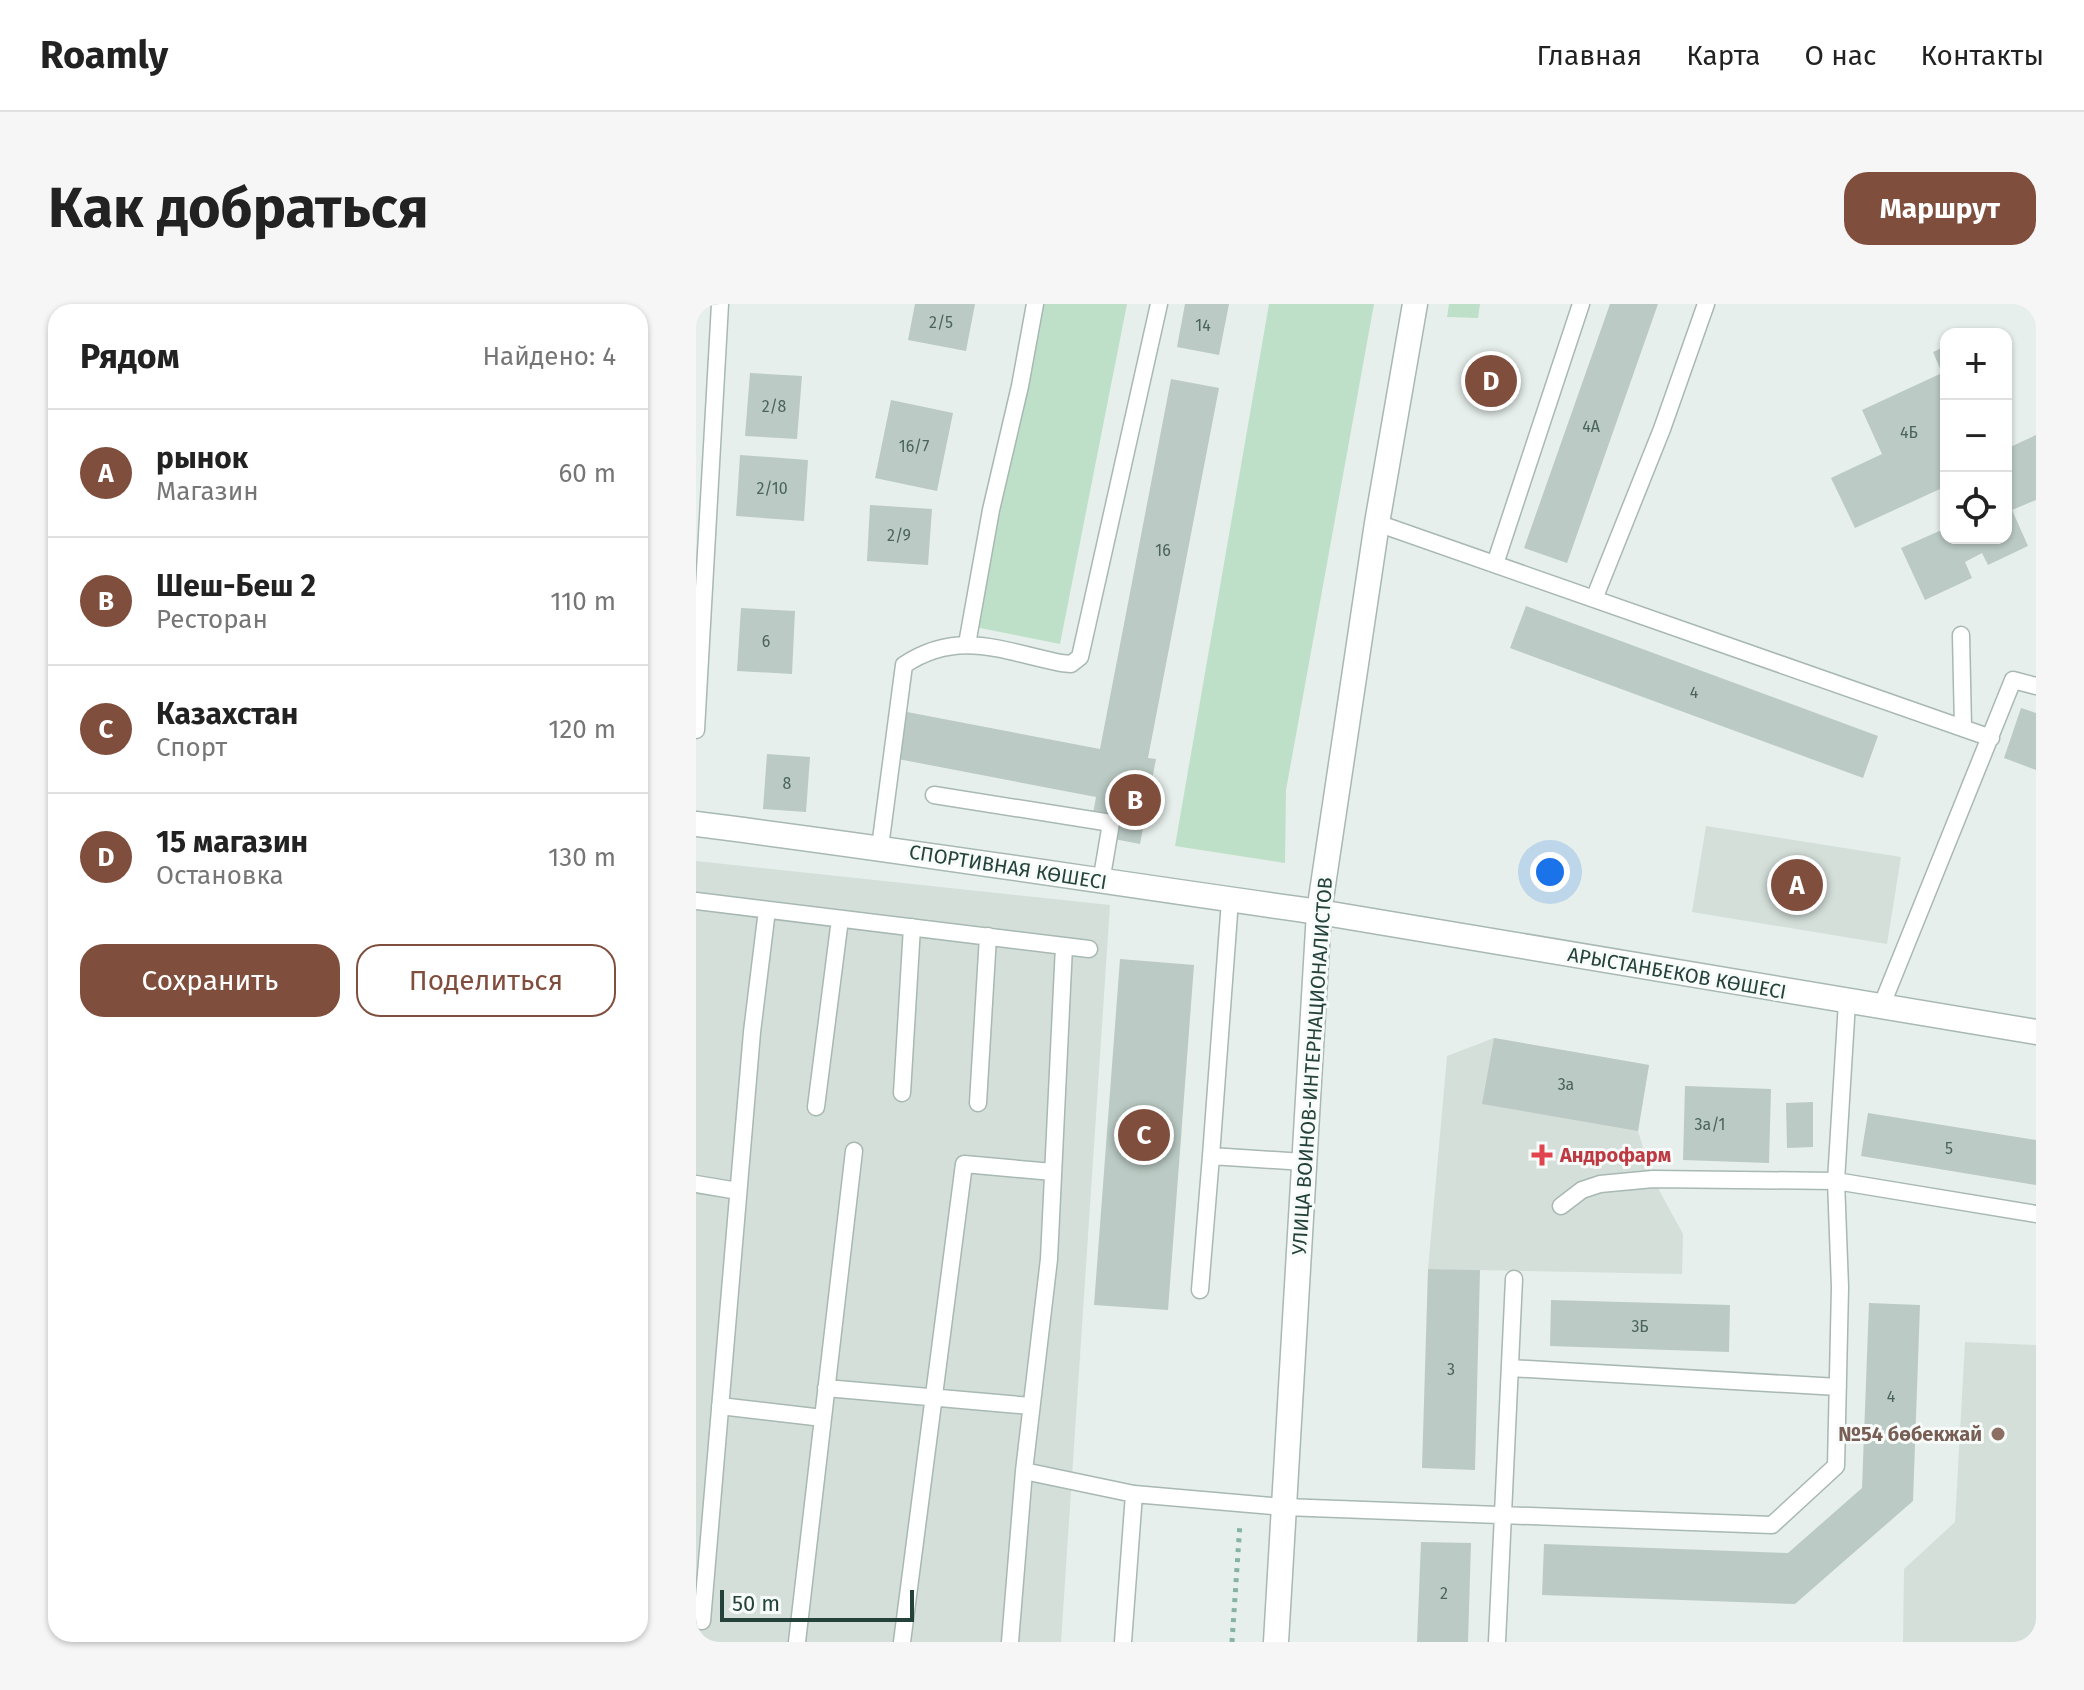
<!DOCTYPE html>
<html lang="ru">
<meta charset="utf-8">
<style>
body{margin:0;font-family:"Fira Sans",sans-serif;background:#f6f6f6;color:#222}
.controls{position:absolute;right:24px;top:24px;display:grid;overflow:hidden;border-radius:16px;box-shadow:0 2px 6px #0004}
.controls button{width:72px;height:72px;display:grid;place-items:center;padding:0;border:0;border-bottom:2px solid #e0e0e0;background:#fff;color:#222;font:40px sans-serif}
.scale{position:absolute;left:24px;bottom:20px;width:194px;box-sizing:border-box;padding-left:8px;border:4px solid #24423a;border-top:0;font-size:22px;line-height:28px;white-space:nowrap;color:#24423a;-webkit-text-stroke:6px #f7fbf9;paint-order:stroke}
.you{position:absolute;left:854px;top:568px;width:28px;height:28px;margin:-20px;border:6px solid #fff;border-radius:50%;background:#1a73e8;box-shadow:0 0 0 12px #1a73e833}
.badge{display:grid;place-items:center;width:52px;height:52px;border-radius:50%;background:#804e3d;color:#fff;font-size:26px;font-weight:700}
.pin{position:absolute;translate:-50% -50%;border:4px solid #fff;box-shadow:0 2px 8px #0006}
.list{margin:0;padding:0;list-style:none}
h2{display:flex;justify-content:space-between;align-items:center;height:104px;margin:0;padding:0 32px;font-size:34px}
h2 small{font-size:26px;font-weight:400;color:#767676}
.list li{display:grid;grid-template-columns:52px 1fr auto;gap:24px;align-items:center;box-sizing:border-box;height:128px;padding:0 32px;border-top:2px solid #e0e0e0}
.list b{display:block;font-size:30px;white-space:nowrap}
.list p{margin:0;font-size:26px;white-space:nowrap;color:#767676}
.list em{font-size:26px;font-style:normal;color:#767676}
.actions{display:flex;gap:16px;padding:24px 32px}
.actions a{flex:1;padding:18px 0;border:2px solid #804e3d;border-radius:24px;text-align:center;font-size:28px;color:#804e3d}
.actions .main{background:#804e3d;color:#fff}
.icon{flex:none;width:44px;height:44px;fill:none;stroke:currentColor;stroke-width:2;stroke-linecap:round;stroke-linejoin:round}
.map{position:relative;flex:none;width:1340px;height:1338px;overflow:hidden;border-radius:24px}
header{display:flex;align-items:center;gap:48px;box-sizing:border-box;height:112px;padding:0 40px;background:#fff;border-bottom:2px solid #e0e0e0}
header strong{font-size:38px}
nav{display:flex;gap:44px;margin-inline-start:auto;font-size:28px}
.intro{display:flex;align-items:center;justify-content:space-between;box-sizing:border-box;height:192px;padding:0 48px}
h1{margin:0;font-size:56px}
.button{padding:20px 36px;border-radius:24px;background:#804e3d;color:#fff;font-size:28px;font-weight:700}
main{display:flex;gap:48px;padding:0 48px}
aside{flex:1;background:#fff;border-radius:24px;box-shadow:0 2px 6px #0004}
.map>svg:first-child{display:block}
</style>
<header>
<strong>Roamly</strong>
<nav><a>Главная</a><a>Карта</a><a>О нас</a><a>Контакты</a></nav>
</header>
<div class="intro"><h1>Как добраться</h1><a class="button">Маршрут</a></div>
<main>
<aside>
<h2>Рядом<small>Найдено: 4</small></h2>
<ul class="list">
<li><span class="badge">A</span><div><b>рынок</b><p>Магазин</p></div><em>60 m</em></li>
<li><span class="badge">B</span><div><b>Шеш-Беш 2</b><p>Ресторан</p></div><em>110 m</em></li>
<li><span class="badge">C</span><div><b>Казахстан</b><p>Спорт</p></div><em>120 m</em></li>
<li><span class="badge">D</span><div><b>15 магазин</b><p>Остановка</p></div><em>130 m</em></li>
</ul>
<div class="actions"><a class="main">Сохранить</a><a>Поделиться</a></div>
</aside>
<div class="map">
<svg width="1340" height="1338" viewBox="0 0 1340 1338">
<rect width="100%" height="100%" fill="#e6efeb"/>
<path fill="#d4dfda" d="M1010,522L1205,553L1191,640L996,608Z
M0,557L414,601L365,1338H0Z
M798,734L953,761L942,827L957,875L987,930L986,970L732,965L751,752Z
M1269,1038L1340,1041V1338H1207L1208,1265L1259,1218Z"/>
<path fill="#bfe0c8" d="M343,0H431L364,340L279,323Z
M573,0H678L590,486L589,559L479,542Z
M753,0H784L782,14L751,13Z"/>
<path fill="#bbcac4" d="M219,0H279L270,47L212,36Z
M489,0H533L523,51L481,43Z
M914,0H962L871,259L828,244Z
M1250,42V197L1244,185L1159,224L1135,174L1186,150L1166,106L1246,69L1237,48Z
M54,69L106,72L101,135L49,132Z
M475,75L523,84L452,454L460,455L444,540L418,535L422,515L397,510L400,493L202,455L211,408L404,445Z
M195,96L257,109L241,187L179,174Z
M1340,131V196L1316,206L1332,242L1292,261L1286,249L1269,258L1276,274L1229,296L1205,244L1250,224V234H1310V145Z
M44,151L112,156L108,217L40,212Z
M174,201L236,205L232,261L171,257Z
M830,302L1182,432L1167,474L814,344Z
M45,304L99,307L96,370L41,367Z
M1325,404L1340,409V466L1308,454Z
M71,450L114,453L110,508L67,505Z
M424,655L498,661L472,1006L398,1001Z
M798,734L953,761L942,827L786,800Z
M989,782L1075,785L1073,859L987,856Z
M1117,798V843L1091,844L1090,799Z
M1172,809L1340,836V881L1165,852Z
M732,965L784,966L779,1166L726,1164Z
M855,996L1034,1001L1033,1048L854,1042Z
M1173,999L1224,1001L1217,1197L1099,1300L846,1291L848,1240L1092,1249L1166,1184Z
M725,1238L775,1239L772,1338H721Z"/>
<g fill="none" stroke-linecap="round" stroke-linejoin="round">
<defs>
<path id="service" d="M681,219L1295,434
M799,260L885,0
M898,295L966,125L1010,0
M1265,331L1267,424
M271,340L295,206L324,82L339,0
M0,426L24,0
M238,491L415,519L405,578
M184,543L208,361C262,325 306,347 365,359L375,360L384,353L463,0
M534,596L515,852L608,858
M0,597L393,645
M1185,703L1317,376L1340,382
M206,789L216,623
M282,799L292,632
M120,803L144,615
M0,880L42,887
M865,902L886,886L904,880L957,875L1140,877L1340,910
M504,986L515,852
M814,1064L1142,1083
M130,1084L335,1102
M24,1102L127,1114
M328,1167L438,1190L588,1203L1076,1221L1140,1162L1144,983L1140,877L1151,698
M0,1316L6,1317L56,728L71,606
M101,1338L158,847
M206,1338L268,860L357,868
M314,1338L328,1167L353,955L368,642
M427,1338L438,1190
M801,1338L818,975"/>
<path id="minor" d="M0,520C208,546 415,579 623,608"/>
<path id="tertiary" d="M623,608L1340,728
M580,1338L623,608L681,219L719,0"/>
</defs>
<use href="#service" stroke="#a8b8b2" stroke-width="19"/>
<use href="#minor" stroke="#a8b8b2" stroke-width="27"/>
<use href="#tertiary" stroke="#a8b8b2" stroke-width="27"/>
<path stroke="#86b3a5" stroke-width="5" stroke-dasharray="4 6" stroke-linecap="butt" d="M536,1338L544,1219"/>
<use href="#service" stroke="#fff" stroke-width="16"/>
<use href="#minor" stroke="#fff" stroke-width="24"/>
<use href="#tertiary" stroke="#fff" stroke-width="24"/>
</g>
<path fill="#e0444e" stroke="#f7fbf9" stroke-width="3" d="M842 839h8v8h8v8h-8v8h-8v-8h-8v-8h8z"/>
<circle fill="#8d6e63" stroke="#f7fbf9" stroke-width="3" cx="1302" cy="1130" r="8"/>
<g text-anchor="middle" stroke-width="6" stroke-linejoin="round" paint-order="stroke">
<g font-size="16" fill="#4a645c">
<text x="245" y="24">2/5</text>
<text x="507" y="27">14</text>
<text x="78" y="108">2/8</text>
<text x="895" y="128">4А</text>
<text x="1213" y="134">4Б</text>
<text x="218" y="148">16/7</text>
<text x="76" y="190">2/10</text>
<text x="203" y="237">2/9</text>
<text x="467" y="252">16</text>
<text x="70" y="343">6</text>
<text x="998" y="394">4</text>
<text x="91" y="485">8</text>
<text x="870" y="786">3а</text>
<text x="1014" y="826">3а/1</text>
<text x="1253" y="850">5</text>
<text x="944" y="1028">3Б</text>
<text x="755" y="1071">3</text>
<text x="1195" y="1098">4</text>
<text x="748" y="1295">2</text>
</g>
<g font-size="20" fill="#24423a" stroke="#f7fbf9">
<text transform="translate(312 563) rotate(9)" y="7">СПОРТИВНАЯ КӨШЕСІ</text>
<text transform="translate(981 669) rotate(10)" y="7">АРЫСТАНБЕКОВ КӨШЕСІ</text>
<text transform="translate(616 762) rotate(-86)" y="7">УЛИЦА ВОИНОВ-ИНТЕРНАЦИОНАЛИСТОВ</text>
</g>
<g font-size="20" font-weight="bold" fill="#be3a42" stroke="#f7fbf9" text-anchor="start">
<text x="864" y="858">Андрофарм</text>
</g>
<g font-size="20" font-weight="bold" fill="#785e54" stroke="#f7fbf9" text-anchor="end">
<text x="1286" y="1137">№54 бөбекжай</text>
</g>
</g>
</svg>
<div class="controls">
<button>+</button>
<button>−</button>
<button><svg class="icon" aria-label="locate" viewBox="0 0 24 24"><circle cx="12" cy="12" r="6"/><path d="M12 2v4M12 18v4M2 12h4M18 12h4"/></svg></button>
</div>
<div class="scale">50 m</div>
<div class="you"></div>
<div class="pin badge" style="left:1101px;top:581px">A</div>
<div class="pin badge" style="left:439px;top:496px">B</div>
<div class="pin badge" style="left:448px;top:831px">C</div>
<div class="pin badge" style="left:795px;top:77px">D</div>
</div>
</main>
